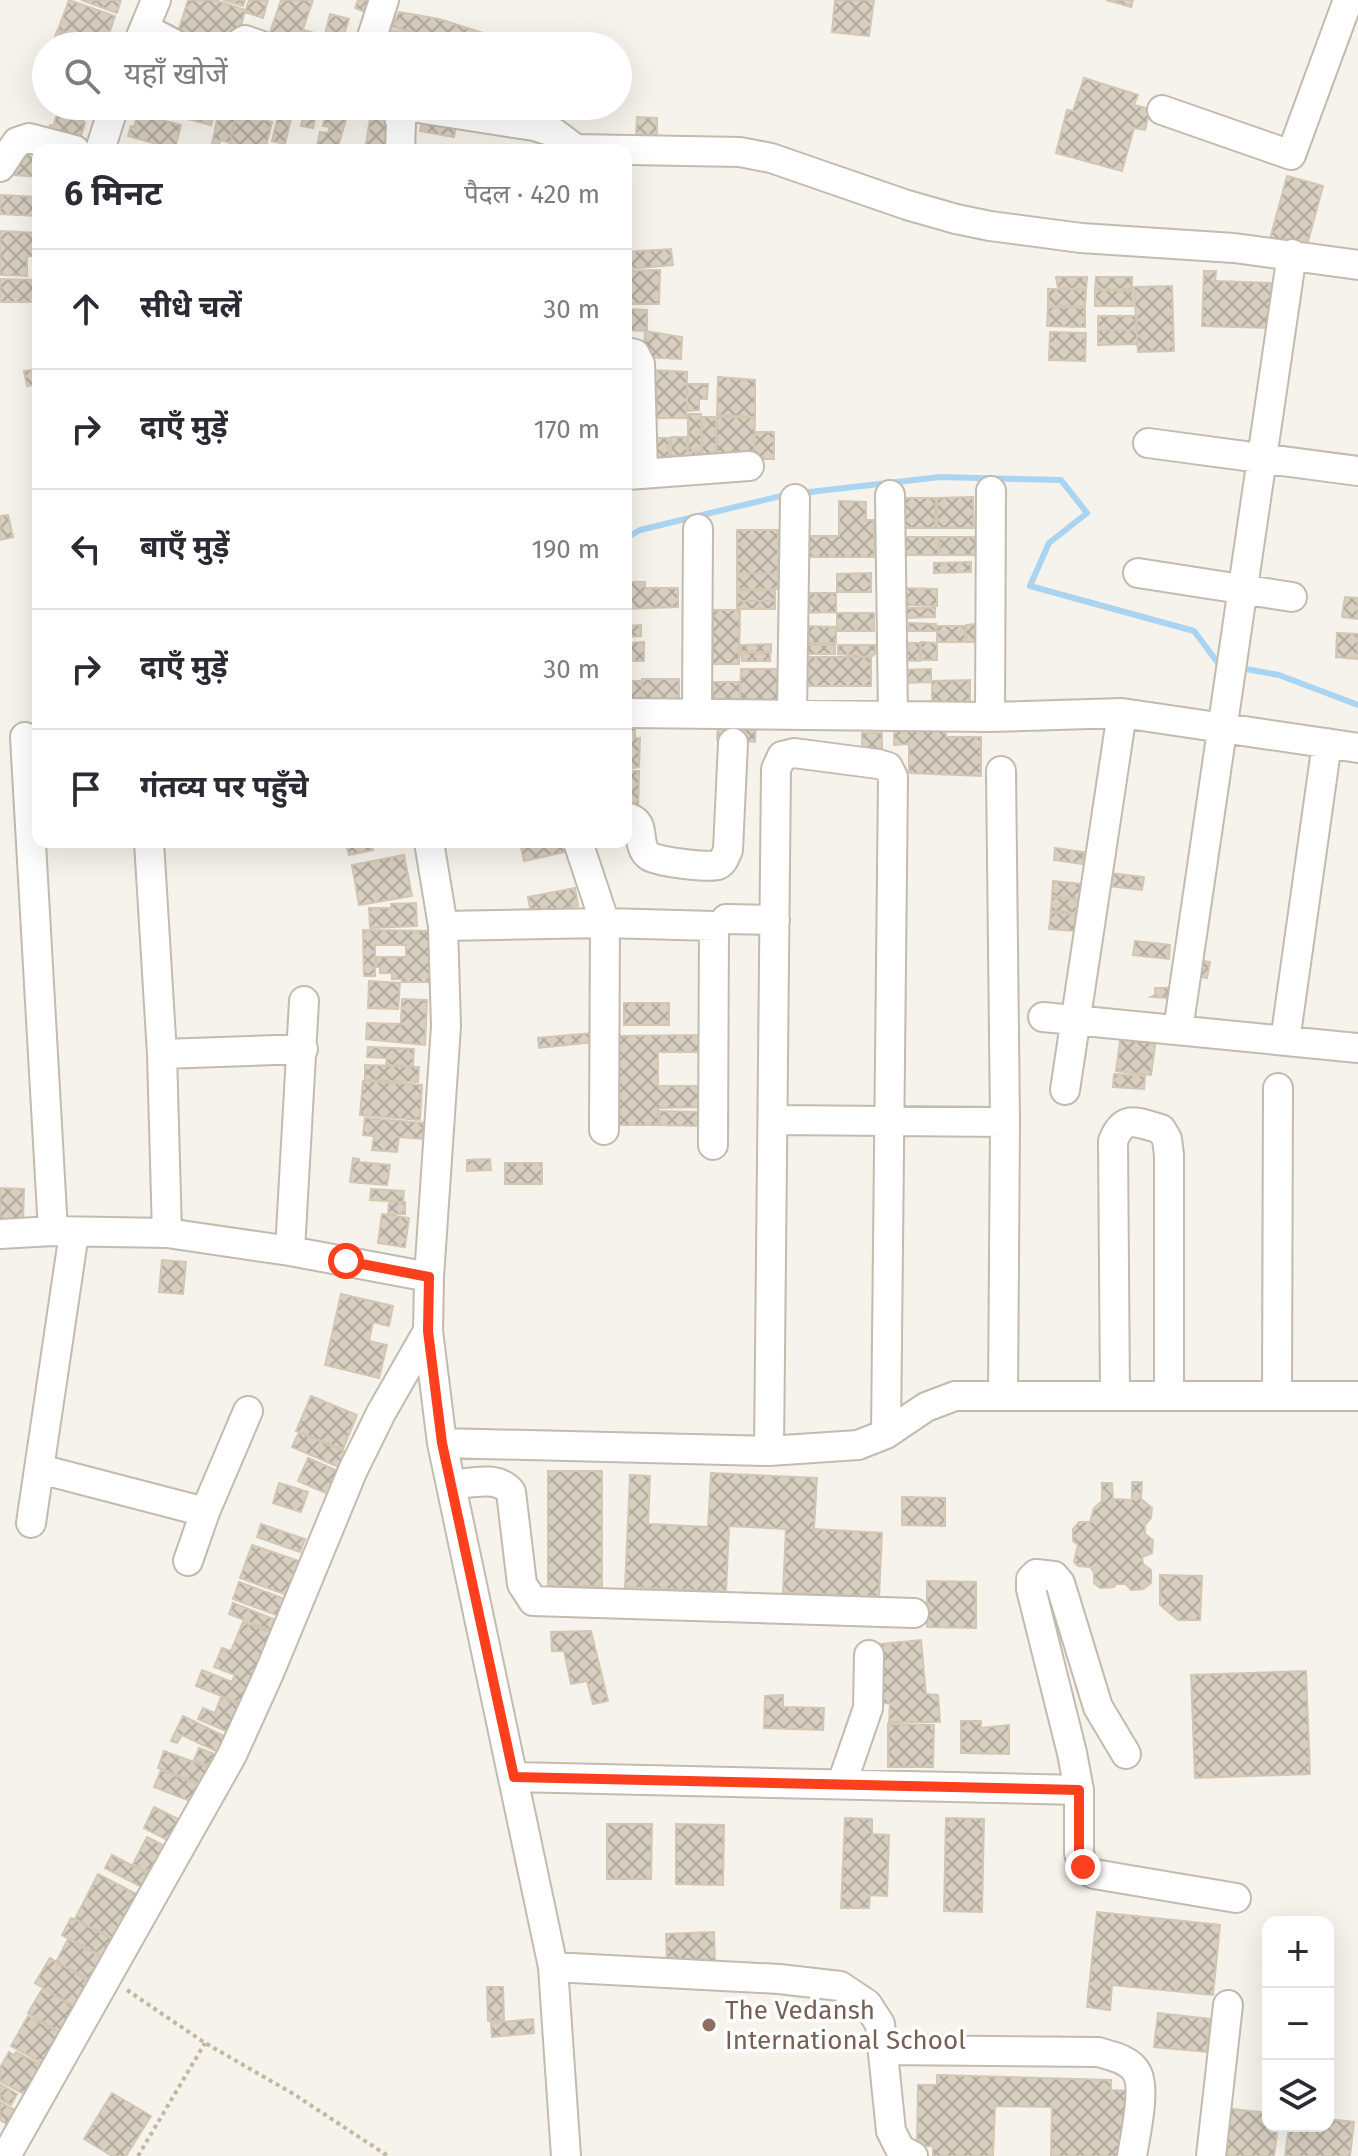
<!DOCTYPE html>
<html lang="hi">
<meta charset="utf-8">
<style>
body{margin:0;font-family:"Fira Sans","Noto Sans Devanagari",sans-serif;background:#f2f2f3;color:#2b2b33}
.controls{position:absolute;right:24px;bottom:24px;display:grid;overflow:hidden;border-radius:16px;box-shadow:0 8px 32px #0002}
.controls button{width:72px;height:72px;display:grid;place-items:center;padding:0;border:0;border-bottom:2px solid #e1e1e2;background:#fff;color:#2b2b33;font:40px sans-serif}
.stop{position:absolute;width:24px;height:24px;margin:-18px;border:6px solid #fc3f1d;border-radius:50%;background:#fff}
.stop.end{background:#fc3f1d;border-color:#fff;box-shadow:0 2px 8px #0008}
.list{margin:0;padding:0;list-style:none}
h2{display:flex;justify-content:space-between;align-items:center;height:104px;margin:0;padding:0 32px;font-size:34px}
h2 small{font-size:26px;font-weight:400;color:#7c7c81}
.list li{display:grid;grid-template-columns:52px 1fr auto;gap:24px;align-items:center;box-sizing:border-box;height:120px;padding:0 32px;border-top:2px solid #e1e1e2}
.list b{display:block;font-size:30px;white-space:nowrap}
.list em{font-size:26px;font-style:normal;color:#7c7c81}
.icon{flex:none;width:44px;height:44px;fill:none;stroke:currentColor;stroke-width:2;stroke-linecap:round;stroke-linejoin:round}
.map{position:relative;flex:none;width:1358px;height:2156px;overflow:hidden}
.search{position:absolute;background:#fff;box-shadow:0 8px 32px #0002;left:32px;top:32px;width:600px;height:88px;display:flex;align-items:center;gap:20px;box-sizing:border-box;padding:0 28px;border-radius:44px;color:#7c7c81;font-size:30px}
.panel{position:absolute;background:#fff;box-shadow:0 8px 32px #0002;left:32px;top:144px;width:600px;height:704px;border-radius:16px}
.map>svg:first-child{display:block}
</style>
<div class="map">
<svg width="1358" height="2156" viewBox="0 0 1358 2156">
<defs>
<pattern id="building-cross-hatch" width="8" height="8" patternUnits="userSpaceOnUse" patternTransform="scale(2)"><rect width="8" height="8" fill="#d8cfc1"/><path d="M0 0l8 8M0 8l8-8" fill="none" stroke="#b1aa9e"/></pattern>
</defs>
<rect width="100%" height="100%" fill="#f6f3ec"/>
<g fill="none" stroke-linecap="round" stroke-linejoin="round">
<path stroke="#a9d4f2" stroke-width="6" d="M801,493L940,477L1061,480L1087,513L1049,543L1030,586L1194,631L1218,663L1225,665
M626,538L640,530L789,494
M1240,668L1279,675L1358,705"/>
</g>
<path fill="url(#building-cross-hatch)" stroke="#d3c7b4" stroke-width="2" d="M69,0L115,16L105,46L58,30Z
M81,0H121L117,13Z
M188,0H215L245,10L239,34L215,44L178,32Z
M223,0H245L243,6Z
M249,0H268L263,18L245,12Z
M281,0H313L297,46H282L267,41Z
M358,0H378L372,15L355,8Z
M835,0H874L869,36L832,32Z
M1106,0H1133L1131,7Z
M399,12L439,19L483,33L478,46H443L431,42L433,37L392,27Z
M330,14L349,19L340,46H322Z
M304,30L321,35L318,46H299Z
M391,30L431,37L430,46H388Z
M57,31L101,46H52Z
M46,63V83L39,82Z
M1084,78L1138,95L1134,105L1150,109L1145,130L1134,128L1122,171L1056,153L1067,110L1073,111Z
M57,106H89L84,121L55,111Z
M152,106H176L174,117L151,111Z
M183,106H216L211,125L180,117Z
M220,106H238L230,143L220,140L219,145L212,144Z
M281,106H294L285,144L272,141Z
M305,106H318L313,128L301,126Z
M328,106H350L337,150H316L320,132L328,133L330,127L323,126Z
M372,106L391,109L394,150H365Z
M489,106H533L528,122Z
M138,114L181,125L175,149L128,136L131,126L134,127Z
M236,114L272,122L265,150H229Z
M57,115L85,123L80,139L49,129L50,125L53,126Z
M637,117L657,118V135L636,134Z
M423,118L456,124L454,137L420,131Z
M38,150V177L15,175L17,154Z
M1287,176L1323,186L1306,249L1270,239Z
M0,195L38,197V216L0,214Z
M0,231L38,233V257L27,256V276L0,275Z
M671,249L673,265L626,269V252Z
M660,270L659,304H626V271Z
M1204,271H1216L1215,281L1272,283L1270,328L1202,326Z
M1056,277H1087L1086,289L1058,288Z
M1096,277H1132V289H1095Z
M0,279L38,280V302H0Z
M1172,286L1174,351L1138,352L1134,287Z
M1048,289L1086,290L1085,306H1048Z
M1095,290L1132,291L1133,306H1095Z
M1048,307L1085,308V327L1047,326Z
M626,309L647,310V331L626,330Z
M1098,316H1137V330H1098Z
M1098,330H1137V344L1098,345Z
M645,331L682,337L681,359L644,357Z
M1050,332L1086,333L1085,361L1049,360Z
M38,369V384L27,386L24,371Z
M654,370L687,372L686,418H653Z
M718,377L755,380V417L717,415Z
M687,384H708L707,399H699V410L687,411Z
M688,414H701V452H688Z
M702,417H716V464H702Z
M717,417L755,418L754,459L717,458Z
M755,432H774V459H754Z
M671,437H687V452H701V468L671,464Z
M655,438H669V470H655Z
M973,497L974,528H937V498Z
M898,498H936L935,528H898Z
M839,501L866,502V520H874V557H803V536H839Z
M8,515L13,537L0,540V516Z
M737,530H778V574L737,573Z
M899,537H938V555H899Z
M939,537H976V555H940Z
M971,562V572L934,573V563Z
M737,573L778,574V589H737Z
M871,573V592H837V574Z
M627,582H645V588H678V607L626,609Z
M899,588L937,589V606L899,605Z
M737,590H775V601H737Z
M800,593H836V612L801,613Z
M1345,597L1358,598V619L1342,617Z
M737,601H775V609H737Z
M902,608H935V617L902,618Z
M705,610H740L739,664H704Z
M837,613H874V631H837Z
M909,623L936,624V631H909Z
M977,624V642H966V625Z
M641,625V636L626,637V626Z
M804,626L836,627V643H804Z
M937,626H965V642H937Z
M1337,633L1358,634V659L1336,657Z
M644,642V661H626V643Z
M921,642L937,643V660H921Z
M898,643H920V661L898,660Z
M771,644V652H741V645Z
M800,645H835V654H800Z
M838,645H875V654L871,657L838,654Z
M741,653H770V661H742Z
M797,657H871V686H797Z
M741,669H778V700H740Z
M931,669V682L899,683L898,670Z
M642,679H679V701H642Z
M970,680V703H932V681Z
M626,681H642V701H626Z
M700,682H740V700H700Z
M626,720L635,721V738H640L639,767L634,768H626Z
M718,722L756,724L755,742L717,740Z
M894,723L946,725V737H981V776L909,773V744L894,745Z
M862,733H882V756L862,753Z
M626,771H639L638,815L626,814Z
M345,842H371L373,850L349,855Z
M557,842L558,844L563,843L565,852L524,861L520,843Z
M1055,848L1084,852L1083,864L1054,860Z
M404,855L412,896L359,905L352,865Z
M1110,873L1144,877L1142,890L1109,886Z
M1053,881L1081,884L1079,899L1052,896Z
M575,888L578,906L531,914L528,897Z
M1052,897L1078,900L1076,913L1051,911Z
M416,903L417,926L370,928L369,908H391V904Z
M1051,912L1076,915L1075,931L1049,929Z
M363,930L431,931L434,982H402V979H392V973H380V967H377V957H406V945H375V976H364Z
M1135,941L1170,945L1169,959L1133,955Z
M1199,960L1210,962L1207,978L1197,976Z
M369,981L400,983L398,1009L368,1008Z
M1155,988H1169V998L1151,997L1155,995Z
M402,999L427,1000L425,1045L366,1039L367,1023L401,1024Z
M624,1003H669V1025H624Z
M592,1033L593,1042L539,1048L538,1038Z
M1121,1034L1156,1038L1151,1075L1116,1071Z
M703,1035V1052H658V1086H707L708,1107L658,1108L659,1125H618V1036Z
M368,1047L414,1049L413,1066L386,1065L387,1058L367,1057Z
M365,1065L419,1067L418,1082L365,1080Z
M1114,1074L1145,1076L1144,1089L1113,1087Z
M363,1081L422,1085L420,1120L360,1115Z
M660,1111L700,1112V1126L660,1125Z
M365,1118L424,1123L423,1139L399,1137L397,1152L372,1150L374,1136L363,1135Z
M353,1158L359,1159V1162L390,1165L387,1185L350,1182Z
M490,1159L491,1170L467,1171V1160Z
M505,1163H542V1184H505Z
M0,1188L24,1189L23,1221H0Z
M371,1189L404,1191L403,1202L370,1200Z
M389,1202H405V1214H388Z
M382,1214L409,1218L405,1247L378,1243Z
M162,1260L186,1262L183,1294L159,1292Z
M341,1294L393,1306L389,1326L373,1322L369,1341L387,1345L379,1378L325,1365Z
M311,1396L357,1415L343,1449L296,1431Z
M299,1432L348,1453L341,1468L292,1447Z
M308,1458L347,1475L337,1498L298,1481Z
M548,1471H602V1586H548Z
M711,1473L817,1478L814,1529L882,1533L879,1597L783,1592L786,1529L729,1526L726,1592L625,1587L630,1475L650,1476L648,1524L708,1527Z
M1132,1482H1142L1141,1499L1152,1508L1151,1518L1145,1525V1534L1153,1540L1152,1553L1142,1557L1143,1564L1151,1570V1583L1143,1589L1131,1590L1126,1584H1116L1114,1587L1100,1588L1094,1583V1572L1090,1567L1078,1566L1074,1562L1078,1545L1073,1541V1529L1079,1522H1090L1094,1508L1102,1501V1483H1112L1113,1499L1132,1500Z
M279,1483L308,1492L301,1512L273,1503Z
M902,1497L945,1498V1526L902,1525Z
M261,1524L305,1539L300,1552L257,1537Z
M252,1545L299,1561L287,1595L240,1578Z
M1160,1575L1202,1576L1200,1620H1178L1160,1605Z
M927,1581L976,1582V1628L927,1627Z
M239,1582L285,1599L279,1616L233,1599Z
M233,1603L284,1623L280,1634L229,1614Z
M243,1622L280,1636L247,1706L196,1686L202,1670L232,1682L235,1675L214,1667L222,1648L231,1651Z
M591,1631L608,1701L593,1704L587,1681L571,1684L564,1651H552L551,1632Z
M921,1640L926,1694L938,1695L940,1722H889L890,1703L875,1704L871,1645Z
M1306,1671L1310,1774L1195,1778L1191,1675Z
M783,1695V1707L824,1708L823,1730L764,1728L765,1696Z
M221,1697L245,1707L233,1734L198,1719L203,1708L215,1713Z
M183,1716L232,1740L224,1755L182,1735L177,1743L171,1741Z
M961,1721H981V1728L1009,1725V1754L961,1753Z
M888,1724L934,1725L933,1767H888Z
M199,1748L217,1755L212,1767L194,1760Z
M164,1751L213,1769L206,1786L158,1768Z
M161,1770L207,1788L200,1805L154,1787Z
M154,1807L190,1825L179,1846L144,1828Z
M845,1818L872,1819V1834L889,1835L887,1896L870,1895L869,1908H841Z
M946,1818L984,1819L982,1912L944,1911Z
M607,1824H652L651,1879H607Z
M676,1824L724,1825L723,1885L676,1884Z
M147,1837L172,1850L158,1877L133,1864Z
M112,1855L154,1877L147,1890L105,1868Z
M98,1874L140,1896L116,1940L75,1919Z
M1097,1912L1220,1925L1213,1995L1112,1985L1110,2010L1087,2007Z
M71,1918L113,1939L104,1957L62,1935Z
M714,1932L715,1963L667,1965L666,1934Z
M68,1939L106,1960L94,1982L56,1962Z
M50,1958L91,1983L76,2007L35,1983Z
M487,1987H503L504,2020L488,2021Z
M43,1988L79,2010L64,2035L28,2013Z
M1158,2013L1210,2019L1207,2052L1154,2047Z
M28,2016L65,2036L48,2066L11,2046Z
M533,2019L534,2033L492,2037L491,2023Z
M9,2052L14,2055L16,2052L51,2070L35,2100L0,2081V2068Z
M937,2075L1111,2080V2090L1128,2091L1126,2156H1051L1052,2107L995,2106L993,2156H933V2146H917L918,2085H937Z
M0,2084L17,2094L11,2105L0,2099Z
M112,2093L151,2116L126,2156H112L84,2139Z
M0,2102L22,2114L14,2128L0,2120Z
M1223,2108L1268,2113V2126H1278L1274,2156H1218Z
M1328,2119L1354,2122L1350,2156H1285L1289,2126H1328Z"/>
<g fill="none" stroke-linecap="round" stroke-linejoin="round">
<defs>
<path id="minor" d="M146,29L178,46
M137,46L156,0
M236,46L245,40L262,46
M369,46L384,0
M395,106L401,123L400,150
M405,106L534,126L553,132L577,150
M1162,110L1291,155L1348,0
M576,149L740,152L771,158L907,205L956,219L990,226L1081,238L1234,248L1358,265
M100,150L114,106
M0,167L17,142L29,138L75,150
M626,352L635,354L640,364L643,473
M1148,443L1358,471
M627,475L749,466
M890,495L893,716
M1138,573L1292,597
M626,713L990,717L991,491
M697,713L698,529
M792,714L795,499
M990,717L1122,713L1358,748
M25,737L53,1231
M1001,771L1005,1122L1003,1396
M626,817C649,821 634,845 649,856C657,862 710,868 718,865C724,862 725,856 728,850L733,743
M149,842L162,1054L167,1233
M429,842L443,926L446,1026L429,1277L428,1331L442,1443L553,1967L566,2156
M578,842L605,923L714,926L713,1145
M726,919L775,920
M443,926L605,923L604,1130
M1043,1017L1358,1048
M1178,1030L1292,254
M1285,1041L1327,743
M162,1054L303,1049
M1065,1090L1122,713
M774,1120L1005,1122
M0,1234L53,1231L167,1233L290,1251L429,1277
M290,1251L304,1001
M1115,1396L1113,1141C1124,1113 1137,1123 1161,1129L1167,1139L1169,1155V1396
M1277,1396L1278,1088
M442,1443L769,1451L858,1445L886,1434L926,1407L955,1396H1358
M769,1451L776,769L782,756L794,753L878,764L888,767L893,777L886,1434
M40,1469L205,1512
M451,1485C471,1483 498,1475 511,1492L522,1584L533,1601L914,1613
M31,1523L74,1233
M188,1561L205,1512L248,1411
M1126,1754L1098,1707L1060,1583L1054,1576L1036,1574L1031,1579V1589L1072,1753L1079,1790V1853L1083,1867L1094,1874L1236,1898
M514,1777L1079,1790
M842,1783L868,1708L869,1655
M553,1967L779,1979L840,1986L867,2004L880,2024L891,2131L900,2149L913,2156
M883,2050L1098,2052C1111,2056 1130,2059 1137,2073C1146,2089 1135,2137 1132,2156
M6,2156L232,1755L270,1671L353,1470L381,1413L428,1331
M1211,2156L1228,2005"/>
</defs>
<use href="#minor" stroke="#c2bbae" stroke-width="32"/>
<path stroke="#c4b79f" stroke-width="4" stroke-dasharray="4 4" stroke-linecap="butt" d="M127,1990L205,2043L292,2093L388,2156
M138,2156L205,2043"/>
<use href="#minor" stroke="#fff" stroke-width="28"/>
</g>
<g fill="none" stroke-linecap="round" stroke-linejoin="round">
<path stroke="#fc3f1d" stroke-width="10" d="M346,1261L429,1277L428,1331L442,1443L514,1777L1079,1790V1853L1083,1867"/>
</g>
<circle fill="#8d6e63" stroke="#fff" stroke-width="3" cx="709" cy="2025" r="8"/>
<g text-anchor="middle" stroke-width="7" stroke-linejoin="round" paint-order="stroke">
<g font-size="26" fill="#785e54" stroke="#fff" text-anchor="start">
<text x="725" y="2019">The Vedansh<tspan x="725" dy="30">International School</tspan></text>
</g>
</g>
</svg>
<div class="controls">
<button>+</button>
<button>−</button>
<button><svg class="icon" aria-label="layers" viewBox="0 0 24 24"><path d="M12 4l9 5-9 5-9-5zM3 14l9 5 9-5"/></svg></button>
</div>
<div class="stop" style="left:346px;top:1261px"></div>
<div class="stop end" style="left:1083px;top:1867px"></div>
<div class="search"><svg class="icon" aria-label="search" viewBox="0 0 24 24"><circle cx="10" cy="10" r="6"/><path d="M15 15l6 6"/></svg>यहाँ खोजें</div>
<section class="panel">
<h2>6 मिनट<small>पैदल · 420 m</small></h2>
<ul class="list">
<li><svg class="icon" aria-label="ahead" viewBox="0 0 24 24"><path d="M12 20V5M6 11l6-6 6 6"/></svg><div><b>सीधे चलें</b></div><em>30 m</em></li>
<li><svg class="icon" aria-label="right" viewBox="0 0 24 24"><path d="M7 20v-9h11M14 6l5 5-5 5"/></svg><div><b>दाएँ मुड़ें</b></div><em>170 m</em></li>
<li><svg class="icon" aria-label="left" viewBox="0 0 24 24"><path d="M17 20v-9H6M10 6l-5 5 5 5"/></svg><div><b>बाएँ मुड़ें</b></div><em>190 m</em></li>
<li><svg class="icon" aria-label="right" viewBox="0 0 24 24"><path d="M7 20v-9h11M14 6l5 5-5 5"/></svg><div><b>दाएँ मुड़ें</b></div><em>30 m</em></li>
<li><svg class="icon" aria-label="arrive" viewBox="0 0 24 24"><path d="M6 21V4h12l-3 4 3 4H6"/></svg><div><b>गंतव्य पर पहुँचे</b></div></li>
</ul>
</section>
</div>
